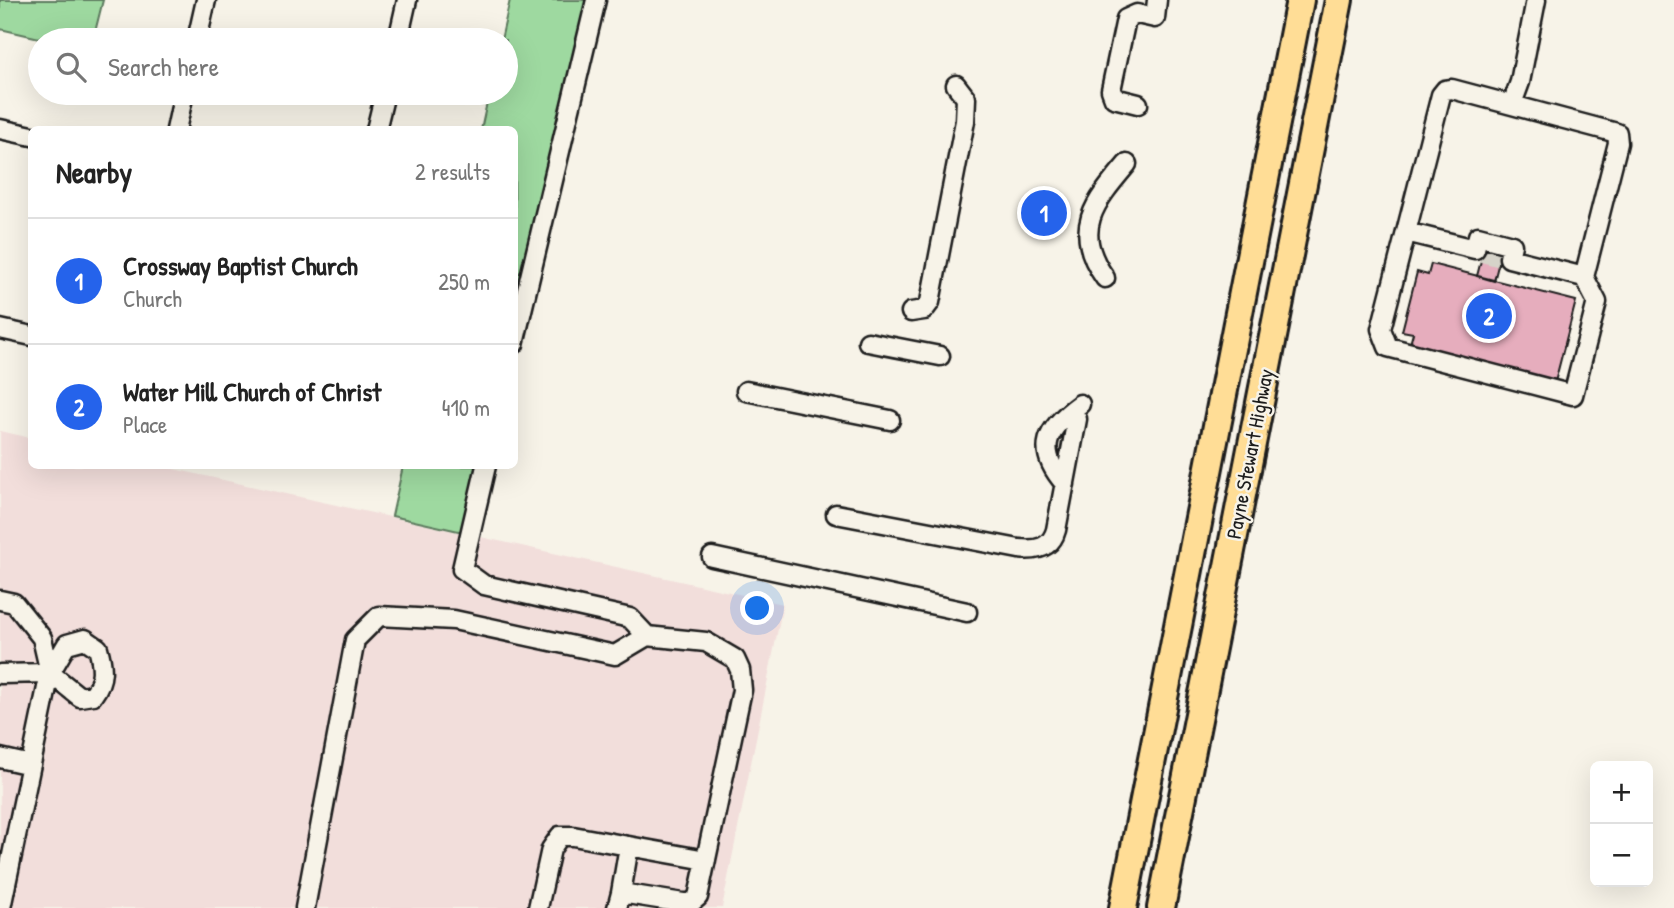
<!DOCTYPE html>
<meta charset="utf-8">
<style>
body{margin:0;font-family:"Patrick Hand",sans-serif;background:#f2f2f2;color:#222}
.controls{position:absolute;right:21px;bottom:21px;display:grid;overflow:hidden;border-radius:10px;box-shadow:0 7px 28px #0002}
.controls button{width:63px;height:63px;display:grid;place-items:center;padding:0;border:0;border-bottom:2px solid #e0e0e0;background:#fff;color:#222;font:35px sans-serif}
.you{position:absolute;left:758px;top:609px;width:24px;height:24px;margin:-18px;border:5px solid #fff;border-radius:50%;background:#1a73e8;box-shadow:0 0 0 10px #1a73e833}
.badge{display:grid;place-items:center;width:46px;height:46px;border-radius:50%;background:#2563eb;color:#fff;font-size:23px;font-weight:700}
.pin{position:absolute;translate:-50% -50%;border:4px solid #fff;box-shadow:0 2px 7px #0006}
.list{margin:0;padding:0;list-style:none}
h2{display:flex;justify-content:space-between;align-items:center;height:91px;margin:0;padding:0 28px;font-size:30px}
h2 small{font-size:23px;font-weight:400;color:#767676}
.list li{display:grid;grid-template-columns:46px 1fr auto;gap:21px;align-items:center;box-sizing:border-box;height:126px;padding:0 28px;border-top:2px solid #e0e0e0}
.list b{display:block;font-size:26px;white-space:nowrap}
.list p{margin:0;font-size:23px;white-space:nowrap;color:#767676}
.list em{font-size:23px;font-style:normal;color:#767676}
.icon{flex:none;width:38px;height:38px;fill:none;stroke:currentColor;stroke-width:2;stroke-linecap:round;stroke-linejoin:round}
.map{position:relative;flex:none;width:1674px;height:908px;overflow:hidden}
.search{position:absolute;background:#fff;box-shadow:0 7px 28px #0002;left:28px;top:28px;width:490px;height:77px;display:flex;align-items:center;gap:18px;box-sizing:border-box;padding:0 24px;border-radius:38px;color:#767676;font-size:26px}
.panel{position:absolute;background:#fff;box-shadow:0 7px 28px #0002;left:28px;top:126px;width:490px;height:343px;border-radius:10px}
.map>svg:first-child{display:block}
</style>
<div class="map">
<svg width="1674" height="908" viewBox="0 0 1674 908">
<rect width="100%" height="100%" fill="#f7f3e8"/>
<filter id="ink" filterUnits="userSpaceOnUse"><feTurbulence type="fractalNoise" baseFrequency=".0143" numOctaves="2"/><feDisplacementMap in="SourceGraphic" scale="14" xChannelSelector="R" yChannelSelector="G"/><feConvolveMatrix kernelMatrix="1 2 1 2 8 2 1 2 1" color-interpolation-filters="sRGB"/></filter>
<g filter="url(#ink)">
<path fill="#f2dedb" d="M0,431L31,438L32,466H160L783,604L722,908H0Z"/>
<path fill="#9ed9a0" stroke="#5d7a5e" stroke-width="2" d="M0,0H103L93,40H48L0,29Z
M510,0H588L515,312L514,130H481L489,93H506V40H501Z
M403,466H478L463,532L392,516Z"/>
<path fill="#e6adbd" stroke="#1c1c1c" stroke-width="2" d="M1485,245L1502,250L1494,281L1477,276Z
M1431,264L1576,301L1555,382L1410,344L1413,333L1402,331L1417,272L1428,275Z"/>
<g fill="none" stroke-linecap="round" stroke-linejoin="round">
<path stroke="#d6d3c9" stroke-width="18" stroke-dasharray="18 9" stroke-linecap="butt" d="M1482,253L1501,258"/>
<defs>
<path id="minor" d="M197,40L206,0
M398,40L407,0
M1452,89L1617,133L1618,143L1584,277L1509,258L1512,245L1478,236L1475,249L1406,232L1441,95L1445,90Z
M1138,104L1114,98L1111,90L1126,19L1137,14L1155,18L1157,0
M1512,104L1520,82L1536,0
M0,129L32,136
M176,130L184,93
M376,130L385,93
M1406,232L1381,329L1388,347L1573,395L1597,302L1584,277
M1105,278C1071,230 1094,203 1127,164
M911,312L924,310L930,302L965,121L966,98L956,85
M0,329L32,336
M868,342L940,356
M514,344L596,0
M746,391L890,420
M486,466L462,569L484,585L630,618L647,636
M1065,484C1034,449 1047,428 1080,404
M836,514L1019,549C1037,551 1051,548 1056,530L1077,419
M712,557L967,612
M0,600L14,603L42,638L50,673L80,697L93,695C105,679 103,666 98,648L85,639L67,644L50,673L1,908
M0,674L50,673
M0,758L31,765
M621,893L629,846
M305,908L355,640L379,616L454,620L615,655L647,636L706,642L735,659L740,670L742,690L698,897L691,903H683L621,893L617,908
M538,908L551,849L560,836H573L706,860"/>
<path id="highway" d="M1123,908L1300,0
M1161,908L1339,0"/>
</defs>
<use href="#minor" stroke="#1c1c1c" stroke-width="23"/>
<use href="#highway" stroke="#1c1c1c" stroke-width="32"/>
<use href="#minor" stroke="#f7f3e8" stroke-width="18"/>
<use href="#highway" stroke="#ffdd96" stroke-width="26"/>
</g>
</g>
<g text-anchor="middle" stroke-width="5" stroke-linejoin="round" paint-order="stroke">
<g font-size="21" fill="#1c1c1c" stroke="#f7f3e8">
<text transform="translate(1250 454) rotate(-79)" y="7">Payne Stewart Highway</text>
</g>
</g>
</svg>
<div class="controls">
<button>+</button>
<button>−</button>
</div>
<div class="you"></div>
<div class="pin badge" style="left:1044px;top:213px">1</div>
<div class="pin badge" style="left:1489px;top:316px">2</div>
<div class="search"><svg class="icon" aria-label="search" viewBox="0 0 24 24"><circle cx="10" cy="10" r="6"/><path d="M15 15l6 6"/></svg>Search here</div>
<section class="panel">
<h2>Nearby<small>2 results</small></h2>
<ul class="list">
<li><span class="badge">1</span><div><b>Crossway Baptist Church</b><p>Church</p></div><em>250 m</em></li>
<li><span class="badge">2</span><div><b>Water Mill Church of Christ</b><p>Place</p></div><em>410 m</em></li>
</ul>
</section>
</div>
